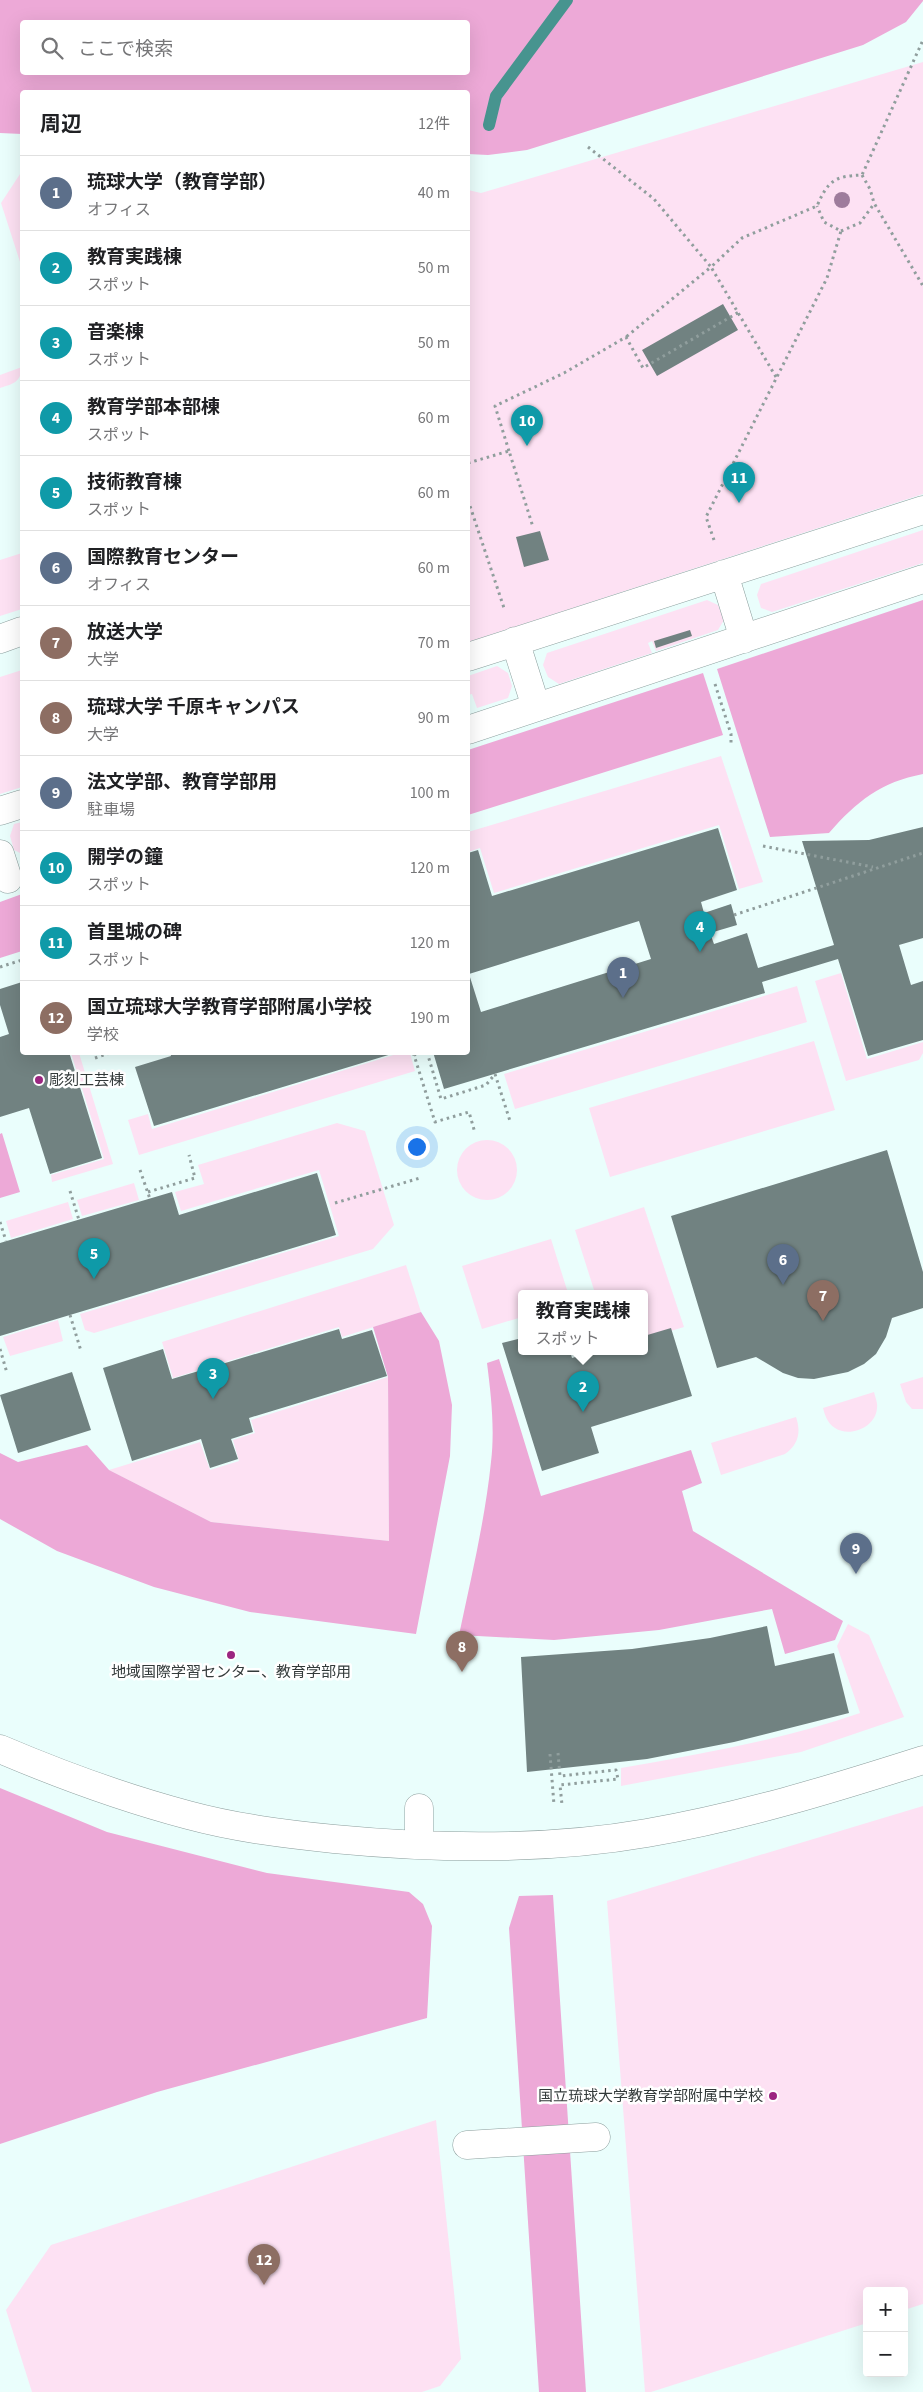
<!DOCTYPE html>
<html lang="ja">
<meta charset="utf-8">
<style>
body{margin:0;font-family:"Source Sans 3","Noto Sans JP",sans-serif;background:#f6f6f6;color:#202124}
.controls{position:absolute;right:15px;bottom:15px;display:grid;overflow:hidden;border-radius:5px;box-shadow:0 5px 20px #0002}
.controls button{width:45px;height:45px;display:grid;place-items:center;padding:0;border:0;border-bottom:1px solid #e0e0e0;background:#fff;color:#202124;font:25px sans-serif}
.you{position:absolute;left:416px;top:1146px;width:18px;height:18px;margin:-12px;border:4px solid #fff;border-radius:50%;background:#1a73e8;box-shadow:0 0 0 8px #1a73e833}
.badge{display:grid;place-items:center;width:32px;height:32px;border-radius:50%;background:#db2777;color:#fff;font-size:16px;font-weight:700}
.pin{position:absolute;translate:-50% -41px;filter:drop-shadow(0 1px 2px #0008)}
.pin::after{content:'';position:absolute;top:26px;width:18px;height:15px;background:inherit;clip-path:polygon(0 0,100% 0,50% 100%)}
.popup{position:absolute;left:518px;top:1290px;width:130px;height:65px;box-sizing:border-box;display:grid;place-content:center;border-radius:5px;background:#fff;filter:drop-shadow(0 1px 4px #0005);font-size:16px;white-space:nowrap;color:#757577}
.popup b{font-size:19px;color:#202124}
.popup::after{content:'';position:absolute;left:50%;top:100%;margin-left:-10px;border:10px solid transparent;border-top-color:#fff}
.list{margin:0;padding:0;list-style:none}
h2{display:flex;justify-content:space-between;align-items:center;height:65px;margin:0;padding:0 20px;font-size:21px}
h2 small{font-size:16px;font-weight:400;color:#757577}
.list li{display:grid;grid-template-columns:32px 1fr auto;gap:15px;align-items:center;box-sizing:border-box;height:75px;padding:0 20px;border-top:1px solid #e0e0e0}
.list b{display:block;font-size:19px;white-space:nowrap}
.list p{margin:0;font-size:16px;white-space:nowrap;color:#757577}
.list em{font-size:16px;font-style:normal;color:#757577}
.icon{flex:none;width:28px;height:28px;fill:none;stroke:currentColor;stroke-width:2;stroke-linecap:round;stroke-linejoin:round}
.map{position:relative;flex:none;width:923px;height:2392px;overflow:hidden}
.search{position:absolute;background:#fff;box-shadow:0 5px 20px #0002;left:20px;top:20px;width:450px;height:55px;display:flex;align-items:center;gap:12px;box-sizing:border-box;padding:0 18px;border-radius:5px;color:#757577;font-size:19px}
.panel{position:absolute;background:#fff;box-shadow:0 5px 20px #0002;left:20px;top:90px;width:450px;height:965px;border-radius:5px}
.map>svg:first-child{display:block}
</style>
<div class="map">
<svg width="923" height="2392" viewBox="0 0 923 2392">
<rect width="100%" height="100%" fill="#eafefc"/>
<path fill="#fde1f3" d="M923,62V494L468,642V401L470,400L468,391V190L481,193Z
M22,171V268L1,203Z
M22,367C21,382 13,384 0,388V375Z
M923,530V563L772,612L761,608L757,595L761,584Z
M22,553V609L0,616V560Z
M707,600L718,605L724,620L718,630L656,651L652,641L648,643L652,653L559,684L548,677L543,665L547,653Z
M497,666L508,673L512,686L508,698L477,708L472,694L468,695V676Z
M22,670V787L0,794V677Z
M721,756L763,882L739,889L719,825L494,893L480,848L468,852V832Z
M22,822V854L14,850L10,836L14,824Z
M841,973L867,1059L923,1042V1053L919,1060L846,1081L815,981Z
M797,986L807,1022L515,1109L504,1074Z
M814,1041L835,1110L610,1177L589,1108Z
M71,1053H79L113,1164L52,1182L51,1175L104,1159Z
M400,1053H410L415,1071L139,1155L128,1120L148,1114L152,1129Z
M337,1123L365,1131L394,1225L373,1249L94,1333L85,1330L80,1314L339,1236L319,1170L181,1211L175,1192L204,1184L198,1165Z
M457 1170a30 30 0 1 1 60 0a30 30 0 1 1-60 0Z
M134,1183L139,1200L82,1216L77,1200Z
M68,1202L73,1219L11,1238L6,1221Z
M644,1207L684,1327L644,1339V1293H595L575,1230Z
M551,1239L568,1293H522V1317L482,1329L462,1266Z
M406,1265L421,1312L342,1337L339,1327L173,1378L162,1342Z
M58,1320L63,1341L10,1356L3,1337Z
M388,1377L389,1541L211,1522L109,1470L200,1442L210,1470L239,1461L233,1440L255,1433L251,1420Z
M923,1377V1409H912L906,1402L900,1384Z
M874,1392C875,1397 878,1403 877,1408C876,1427 850,1438 835,1428C827,1423 825,1415 823,1408Z
M796,1417C801,1432 799,1444 785,1454L721,1475L711,1443Z
M848,1624L869,1635L904,1717L801,1752L621,1786V1768C702,1754 782,1740 860,1713L837,1646Z
M923,1806V2304L904,2310V2291H867V2323L651,2392H645L607,1901Z
M436,2120L461,2359L440,2386L422,2392H32L6,2310L51,2245Z"/>
<path fill="#eda9d7" fill-rule="evenodd" d="M0,0H923V1L906,22L863,45L527,150L488,155L468,154V92H22V134L0,133ZM22,22H468V72H22Z
M923,600V774C881,782 857,801 829,833L770,837L717,669Z
M703,673L723,735L468,815V750Z
M22,894V951L0,958V902Z
M2,1133L20,1192L0,1198V1134Z
M421,1312L439,1341L452,1405L450,1456L416,1634L250,1612L154,1587L57,1551L0,1519V1453L18,1462L87,1445L109,1470L211,1522L389,1541L388,1377L373,1327Z
M499,1359L541,1496L691,1450L702,1483L682,1491L693,1531L843,1621L835,1640L785,1654L772,1609L659,1630L554,1640L459,1635C471,1578 485,1520 491,1462C495,1429 491,1395 487,1363Z
M0,1788L107,1832L267,1873L409,1892L423,1904L432,1926L427,2018L157,2092L0,2144Z
M553,1895L586,2392H539L509,1928L519,1896Z"/>
<g fill="none" stroke-linecap="round" stroke-linejoin="round">
<path stroke="#47948f" stroke-width="12" d="M489,125L496,96L567,0"/>
</g>
<path fill="#718281" fill-rule="evenodd" d="M723,304L738,330L657,376L642,350Z
M540,531L549,560L524,567L516,537Z
M690,630L692,636L656,648L654,641Z
M923,827V938L899,945L911,985L923,981V1040L868,1056L838,959L762,982L765,993L444,1089L433,1052H468V853L478,850L492,896L718,828L737,890L701,902L704,913L731,904L737,925L710,933L714,944L747,933L758,968L834,945L802,841L869,840ZM639,921L651,959L481,1012L469,974Z
M22,982V1052H69L102,1158L50,1174L29,1108L0,1117V1037L9,1034L0,1005V989Z
M170,1052H395V1053L154,1126L135,1067L171,1056Z
M887,1150L923,1272V1308L892,1318L886,1337L876,1354L864,1364L848,1372L814,1379L798,1378L783,1373L756,1357L717,1368L671,1216Z
M317,1173L336,1235L0,1336V1243L172,1192L179,1215Z
M671,1328L692,1396L591,1427L599,1453L542,1471L502,1343L522,1338V1351H570L572,1358L596,1351H644V1336Z
M339,1329L342,1339L372,1330L387,1376L249,1418L253,1432L231,1439L238,1459L210,1468L201,1439L132,1461L103,1368L163,1349L172,1379Z
M72,1372L91,1430L18,1453L0,1395Z
M767,1626L775,1666L834,1653L849,1713L734,1742L647,1759L527,1772L521,1657L632,1649L710,1638Z"/>
<g fill="none" stroke-linecap="round" stroke-linejoin="round">
<defs>
<path id="minor" d="M724,574L744,639
M0,639L22,631
M515,641L536,707
M468,657L923,510
M468,730L923,579
M0,811L22,804
M0,854L8,879
M0,1749C61,1775 124,1798 188,1815C236,1828 285,1834 334,1839C438,1849 544,1851 647,1833C741,1817 832,1789 923,1760
M419,1808V1845
M467,2145L596,2137"/>
</defs>
<use href="#minor" stroke="#8c9e9d" stroke-width="29"/>
<path stroke="#909e9d" stroke-width="3" stroke-dasharray="2.5 4" stroke-linecap="butt" d="M588,147L654,199L711,267L626,337
M862,175L870,189L874,203L923,286
M841,231L860,223L874,204
M776,377L711,267L742,238L817,206C828,181 834,176 862,175L923,40
M509,451L495,406L564,373L626,337L643,368L739,312
M468,463L509,451L533,527
M468,500L504,608
M714,540L706,517L827,278L841,231L824,222L817,206
M715,684L731,734V744
M763,846L873,867
M734,915L923,853
M0,967L22,960
M422,1052L414,1055L435,1122L469,1112L475,1133
M427,1052L441,1099L486,1085L495,1074
M95,1058L113,1052
M495,1074L510,1121
M140,1170L150,1199
M70,1191L79,1220
M148,1192L195,1178L189,1155
M335,1203L420,1178
M0,1222L6,1241
M70,1315L81,1351
M0,1349L7,1373
M558,1753L560,1776L616,1770L618,1779L560,1785L562,1805
M550,1754L554,1805"/>
<use href="#minor" stroke="#fff" stroke-width="28"/>
</g>
<circle fill="#9e7c9c" cx="842" cy="200" r="8"/>
<g fill="#9c2681" stroke="#fff" stroke-width="2">
<circle cx="39" cy="1080" r="5"/>
<circle cx="231" cy="1655" r="5"/>
<circle cx="773" cy="2096" r="5"/>
</g>
<g text-anchor="middle" stroke-width="5" stroke-linejoin="round" paint-order="stroke">
<g font-size="15" fill="#333a3a" stroke="#fff" text-anchor="start">
<text x="49" y="1085">彫刻工芸棟</text>
<text x="231" y="1677" text-anchor="middle">地域国際学習センター、教育学部用</text>
<text x="763" y="2101" text-anchor="end">国立琉球大学教育学部附属中学校</text>
</g>
</g>
</svg>
<div class="controls">
<button>+</button>
<button>−</button>
</div>
<div class="you"></div>
<div class="pin badge" style="left:623px;top:998px;background:#5c6f8a">1</div>
<div class="pin badge" style="left:583px;top:1412px;background:#0f9aa8">2</div>
<div class="popup"><b>教育実践棟</b>スポット</div>
<div class="pin badge" style="left:213px;top:1399px;background:#0f9aa8">3</div>
<div class="pin badge" style="left:700px;top:952px;background:#0f9aa8">4</div>
<div class="pin badge" style="left:94px;top:1279px;background:#0f9aa8">5</div>
<div class="pin badge" style="left:783px;top:1285px;background:#5c6f8a">6</div>
<div class="pin badge" style="left:823px;top:1321px;background:#8d6e63">7</div>
<div class="pin badge" style="left:462px;top:1672px;background:#8d6e63">8</div>
<div class="pin badge" style="left:856px;top:1574px;background:#5c6f8a">9</div>
<div class="pin badge" style="left:527px;top:446px;background:#0f9aa8">10</div>
<div class="pin badge" style="left:739px;top:503px;background:#0f9aa8">11</div>
<div class="pin badge" style="left:264px;top:2285px;background:#8d6e63">12</div>
<div class="search"><svg class="icon" aria-label="search" viewBox="0 0 24 24"><circle cx="10" cy="10" r="6"/><path d="M15 15l6 6"/></svg>ここで検索</div>
<section class="panel">
<h2>周辺<small>12件</small></h2>
<ul class="list">
<li><span class="badge" style="background:#5c6f8a">1</span><div><b>琉球大学（教育学部）</b><p>オフィス</p></div><em>40 m</em></li>
<li><span class="badge" style="background:#0f9aa8">2</span><div><b>教育実践棟</b><p>スポット</p></div><em>50 m</em></li>
<li><span class="badge" style="background:#0f9aa8">3</span><div><b>音楽棟</b><p>スポット</p></div><em>50 m</em></li>
<li><span class="badge" style="background:#0f9aa8">4</span><div><b>教育学部本部棟</b><p>スポット</p></div><em>60 m</em></li>
<li><span class="badge" style="background:#0f9aa8">5</span><div><b>技術教育棟</b><p>スポット</p></div><em>60 m</em></li>
<li><span class="badge" style="background:#5c6f8a">6</span><div><b>国際教育センター</b><p>オフィス</p></div><em>60 m</em></li>
<li><span class="badge" style="background:#8d6e63">7</span><div><b>放送大学</b><p>大学</p></div><em>70 m</em></li>
<li><span class="badge" style="background:#8d6e63">8</span><div><b>琉球大学 千原キャンパス</b><p>大学</p></div><em>90 m</em></li>
<li><span class="badge" style="background:#5c6f8a">9</span><div><b>法文学部、教育学部用</b><p>駐車場</p></div><em>100 m</em></li>
<li><span class="badge" style="background:#0f9aa8">10</span><div><b>開学の鐘</b><p>スポット</p></div><em>120 m</em></li>
<li><span class="badge" style="background:#0f9aa8">11</span><div><b>首里城の碑</b><p>スポット</p></div><em>120 m</em></li>
<li><span class="badge" style="background:#8d6e63">12</span><div><b>国立琉球大学教育学部附属小学校</b><p>学校</p></div><em>190 m</em></li>
</ul>
</section>
</div>
